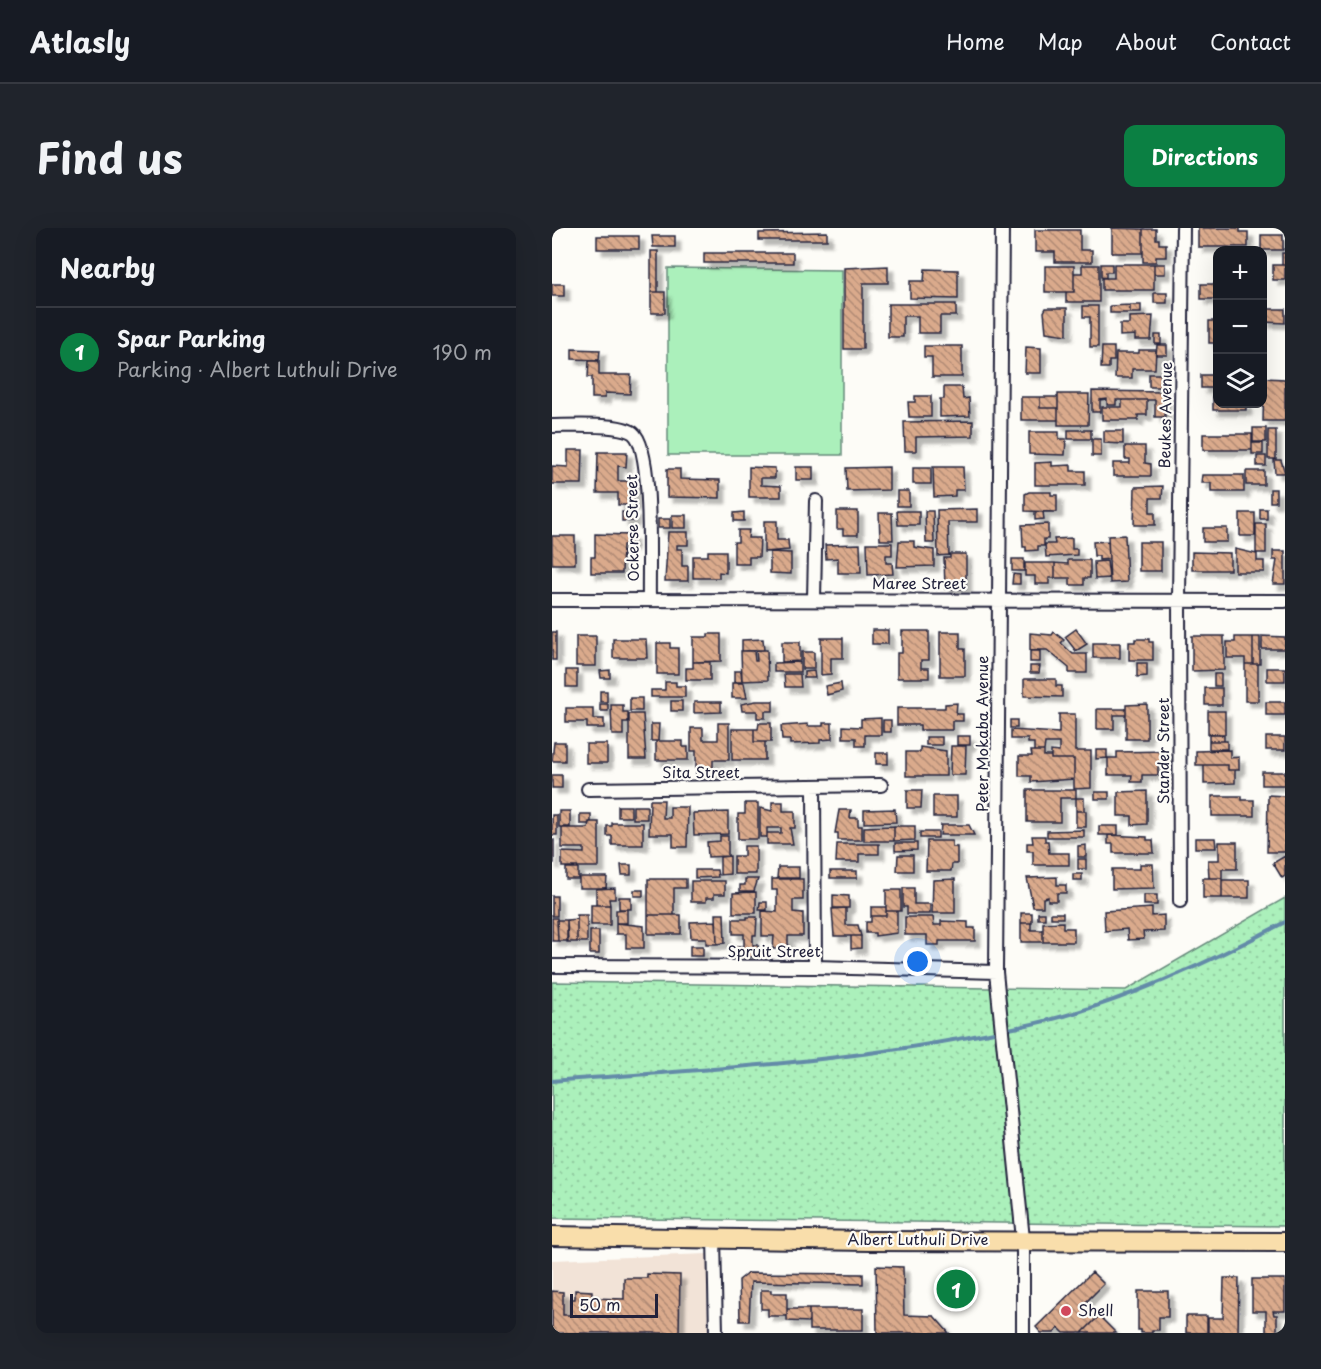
<!DOCTYPE html>
<meta charset="utf-8">
<style>
body{margin:0;font-family:"Playpen Sans",sans-serif;background:#20242c;color:#f1f3f6}
.controls{position:absolute;right:18px;top:18px;display:grid;overflow:hidden;border-radius:12px;box-shadow:0 6px 24px #0002}
.controls button{width:54px;height:54px;display:grid;place-items:center;padding:0;border:0;border-bottom:2px solid #363941;background:#171b24;color:#f1f3f6;font:30px sans-serif}
.scale{position:absolute;left:18px;bottom:15px;width:88px;box-sizing:border-box;padding-left:6px;border:3px solid #22223b;border-top:0;font-size:16px;line-height:21px;white-space:nowrap;color:#22223b;-webkit-text-stroke:4px #fdfcf7;paint-order:stroke}
.you{position:absolute;left:366px;top:734px;width:21px;height:21px;margin:-15px;border:4px solid #fff;border-radius:50%;background:#1a73e8;box-shadow:0 0 0 9px #1a73e833}
.badge{display:grid;place-items:center;width:39px;height:39px;border-radius:50%;background:#0b8043;color:#fff;font-size:20px;font-weight:700}
.pin{position:absolute;translate:-50% -50%;border:3px solid #fff;box-shadow:0 2px 6px #0006}
.list{margin:0;padding:0;list-style:none}
h2{display:flex;justify-content:space-between;align-items:center;height:78px;margin:0;padding:0 24px;font-size:26px}
h2 small{font-size:20px;font-weight:400;color:#9ea1a6}
.list li{display:grid;grid-template-columns:39px 1fr auto;gap:18px;align-items:center;box-sizing:border-box;height:90px;padding:0 24px;border-top:2px solid #363941}
.list b{display:block;font-size:22px;white-space:nowrap}
.list p{margin:0;font-size:20px;white-space:nowrap;color:#9ea1a6}
.list em{font-size:20px;font-style:normal;color:#9ea1a6}
.icon{flex:none;width:33px;height:33px;fill:none;stroke:currentColor;stroke-width:2;stroke-linecap:round;stroke-linejoin:round}
.map{position:relative;flex:none;width:733px;height:1105px;overflow:hidden;border-radius:12px}
header{display:flex;align-items:center;gap:36px;box-sizing:border-box;height:84px;padding:0 30px;background:#171b24;border-bottom:2px solid #363941}
header strong{font-size:28px}
nav{display:flex;gap:33px;margin-inline-start:auto;font-size:21px}
.intro{display:flex;align-items:center;justify-content:space-between;box-sizing:border-box;height:144px;padding:0 36px}
h1{margin:0;font-size:42px}
.button{padding:15px 27px;border-radius:12px;background:#0b8043;color:#fff;font-size:21px;font-weight:700}
main{display:flex;gap:36px;padding:0 36px}
aside{flex:1;background:#171b24;border-radius:12px;box-shadow:0 6px 24px #0002}
.map>svg:first-child{display:block}
</style>
<header>
<strong>Atlasly</strong>
<nav><a>Home</a><a>Map</a><a>About</a><a>Contact</a></nav>
</header>
<div class="intro"><h1>Find us</h1><a class="button">Directions</a></div>
<main>
<aside>
<h2>Nearby<small></small></h2>
<ul class="list">
<li><span class="badge">1</span><div><b>Spar Parking</b><p>Parking · Albert Luthuli Drive</p></div><em>190 m</em></li>
</ul>
</aside>
<div class="map">
<svg width="733" height="1105" viewBox="0 0 733 1105">
<defs>
<pattern id="grass-dots" width="8" height="8" patternUnits="userSpaceOnUse" patternTransform="scale(1.5)"><rect width="8" height="8" fill="#abf0bb"/><path d="M2 2h.1M6 6h.1" fill="none" stroke="#93cea2" stroke-width="1.8" stroke-linecap="round"/></pattern>
<pattern id="building-back-hatch" width="6" height="6" patternUnits="userSpaceOnUse" patternTransform="scale(1.5)"><rect width="6" height="6" fill="#daaa8c"/><path d="M-1 5l2 2M0 0l6 6M5-1l2 2" fill="none" stroke="#b08a74"/></pattern>
<filter id="shadow"><feDropShadow dx="5.5" dy="5.5" stdDeviation="1.5" flood-color="#0004"/></filter>
</defs>
<rect width="100%" height="100%" fill="#fdfcf7"/>
<filter id="ink" filterUnits="userSpaceOnUse"><feTurbulence type="fractalNoise" baseFrequency=".0167" numOctaves="2"/><feDisplacementMap in="SourceGraphic" scale="12" xChannelSelector="R" yChannelSelector="G"/><feConvolveMatrix kernelMatrix="1 2 1 2 8 2 1 2 1" color-interpolation-filters="sRGB"/></filter>
<g filter="url(#ink)">
<path fill="#f2e3d7" d="M155,1026L156,1105H0V1032Z"/>
<path fill="url(#grass-dots)" stroke="#66897b" stroke-width="1.5" d="M733,670V998L0,990V754L574,762Z"/>
<path fill="#abf0bb" stroke="#66897b" stroke-width="1.5" d="M116,40L290,42V227H116Z"/>
<g fill="none" stroke-linecap="round" stroke-linejoin="round">
<path stroke="#648ba8" stroke-width="4" d="M0,853C134,843 269,836 401,812C447,803 494,795 538,780C606,758 670,727 733,694"/>
</g>
<path fill="url(#building-back-hatch)" stroke="#22223b" stroke-width="1.5" filter="url(#shadow)" d="M560,0L591,1V25H560Z
M646,0H688V4H696V19H646Z
M591,1H604V11H607V16H614V29H604V34H591Z
M483,2H528V22H540V34H503V24H483Z
M275,4V12H207V5Z
M709,7H731V22H709Z
M45,8H87V21H45Z
M100,8H123V19H101Z
M99,23H106V64H99Z
M152,25H241V35H152Z
M730,25H733V37H730Z
M549,36H560V44H554V50L549,49Z
M562,36H602V62H550V50H562Z
M602,36H613V46H602Z
M664,36L666,71H649V56H664Z
M530,37H547V74H514V64H522V45H530Z
M721,37H733V52H721Z
M336,38V55H311V121H292V40Z
M493,38H522V64H493Z
M373,41L406,42V71L358,70V53H372Z
M0,56H12V68H0Z
M99,64H113V85H99Z
M602,65H615V75H602Z
M336,76H404V88H388V105H366V88H351V109H336Z
M578,77H589V85H578Z
M578,77V85H558V78Z
M531,78H546V119H538V89H531Z
M494,80H515V107L494,104L492,84Z
M713,81H733V95L712,94Z
M601,88L599,112H583V107L568,108V96H577V89Z
M657,93H666V115H657Z
M603,107H609V116H603Z
M605,117H615V127H604Z
M372,118H410V149H380V129H372Z
M474,119L489,120V145H473Z
M550,119H562V133H557V140H549Z
M20,121L48,122L47,132L20,131Z
M587,122H604L603,141H580V150H563L564,125H587Z
M37,133H47V147H79L78,166L53,165V170H40V149H36Z
M597,146H609L608,159H597Z
M649,147H666V176H694V182H661V160H649Z
M712,150L733,151V193H711Z
M392,159H410L411,171L417,170L418,188L388,189V171H392Z
M540,163L613,164V189H603V172H564V177H555V171L548,172V184H540Z
M506,166H537L536,197H506Z
M363,168H379V189H357L356,174H363Z
M469,169H488V180H506V192H469Z
M488,169H506V180H488Z
M570,172H595V187H586V192H550V179H570Z
M421,193V208L364,209V223H353L352,194Z
M701,200H714V214H701Z
M516,202H539V211H516Z
M716,202H724V231H716Z
M552,203H571V216L552,215Z
M477,204H507V211H514L513,227L477,226Z
M651,206H700V222H651Z
M540,211H549V228H540Z
M700,215H711V226H700Z
M573,218H593V235L599,236V248H561V235H578V231H573Z
M16,222H31L30,256H0V238L16,239Z
M46,224H75L74,239L66,238V253H82V277H66V265H45Z
M705,228H714V238H705Z
M722,232H729L733,245H723Z
M500,234V238L519,237V243H533V257H483V235Z
M197,239L223,240V250H209V257L229,258V269H197Z
M244,239H261V252H244Z
M337,239V262L295,263L294,240Z
M381,239H411L412,262H403V268L382,269Z
M361,240H379V256H361Z
M115,241H128V251L168,252V270L115,269Z
M694,243H712V257H694Z
M650,247H692V264H659V255H649Z
M611,258L610,270H598V284H603V297H582L583,259Z
M718,261H724V274H718Z
M345,263H357V278H345Z
M477,264H499V267H505V284L473,283V266Z
M425,281V294H396L397,327L386,328L385,282Z
M708,281H715V291H708Z
M285,283H306V307H291V301H285Z
M345,283H367V297H346Z
M373,283H381L382,315H374Z
M70,284H82V293H70Z
M192,284V293H182V285Z
M483,284H491L492,291L483,292Z
M327,285H340L341,312H328Z
M688,285H703V308H688Z
M120,287H134V300H120Z
M106,291H118V300H106Z
M212,293H225V312H236L237,322L212,324Z
M496,296V311H492V318H486V322L474,323V319H471L470,297Z
M704,296H714V325H704Z
M651,300H675V314H651Z
M186,302H197L196,310H208L207,329H197V336H182V314H186Z
M116,304H136V317H125V321H130V338H136V353H113Z
M43,306L80,307V317H71L70,345H39V329H43Z
M573,307L575,354L558,355L556,308Z
M0,308H23V336H0Z
M520,310V321H525V327L494,329L493,316H503L502,311Z
M347,313H362V319L382,322V338L345,339Z
M556,313L557,331L547,332V328H542L541,314Z
M587,314H609V343H587Z
M315,315H340V327H334V335H340L341,346L316,347Z
M308,316L309,345H286V330L274,331L273,317Z
M683,321L705,326V333H712V344H683Z
M156,323H174V345L167,344V350H141V328H156Z
M721,323H733V356H721L725,332H721Z
M218,324L239,325V346L218,345Z
M640,324L678,325V342H640Z
M398,326H414V361H393L392,330H398Z
M460,331H472V343H460Z
M516,332H538V350H532V357H518V350H503V335L516,336Z
M555,333L557,350L543,351L542,334Z
M473,335H503V350H497V356H483V348H473Z
M461,346L468,347V356H460Z
M524,401L535,416L524,423L513,409Z
M320,402H336V416H320Z
M350,403H377V432H369V440H377V450H345V425H350Z
M0,404H4V432H0Z
M388,404H408V421H413V448H388Z
M502,404L512,412L509,415L521,426H535V445H517V440L495,422H478V405L500,407Z
M156,406H169V433L141,434V409H156Z
M24,408H44V438H24Z
M640,408H672V442L640,443Z
M710,408L733,409V421H710Z
M683,409H701V436H693V430H675V414H683Z
M701,409H708V436H701Z
M269,410H291V430H279V446L269,447Z
M61,411H94L95,430H61Z
M211,411L212,422L190,423V412Z
M583,411H597V414H601V432H577V414H583Z
M230,414H248V433L230,434Z
M105,415H118V420H126V446H105Z
M541,415H568V430H541Z
M204,422H215L216,452L190,453L189,423H202L203,433H205Z
M478,423H488V434H478Z
M250,424H262V441H250Z
M141,434H158V452H134V440H141Z
M248,434V444H222V435Z
M585,435H595V448L585,449Z
M693,436H706V473H693Z
M478,438H488L487,445H478Z
M715,440H733V453H715Z
M14,442H25V459H14Z
M58,442V450H49L48,443Z
M182,443H189L190,454H182Z
M262,443L263,450H252V444Z
M232,446H248L249,459H233Z
M662,446H669V458H662Z
M472,451H504V458H510V469L472,468Z
M113,454H124V458H133V469H99V462H113Z
M180,455H192L195,470H180Z
M289,455L290,463L275,467L273,458Z
M653,460H670V477H653Z
M48,463H55V474H48Z
M78,470H90V483H78Z
M119,473H130V483H119Z
M204,473H221V483H213V490H205V483H190L189,476Z
M142,474H169V484L142,485Z
M714,474H733V487H714Z
M405,475L404,486H411V493H400V502H368V497H345V480H393V476Z
M48,476H56V483H48Z
M595,476V511H574V477Z
M59,477H71V484H76V494H71V507H60Z
M14,480H41V491H52V500H35V494H14Z
M545,481H574V487H562V501H545Z
M656,483H673V506H656Z
M77,486H91L94,531H77Z
M507,486H523V523H539V560L522,561V531H499V523L507,524V515H493L492,523H482V515H476V511H459V502L507,505Z
M329,490V507H313V518H304V510H291V498L309,499V491Z
M331,492H339V504H331Z
M458,492H465V500H458Z
M166,495H177V532H161V548H144V523H139V500H151V512H166Z
M207,495H219V514H202V501H206Z
M271,495H280V511L268,512V515L238,516V512H230L229,498L256,496V498H271Z
M99,496H107L106,513H99Z
M180,501H202V514H213V532H180Z
M657,507H672V513H657Z
M405,508H418V517H405Z
M374,509H390V517H374Z
M714,509H733V522H714Z
M104,513H131V519H136V532H104Z
M657,513H675V521H657Z
M2,514H13V533H0Z
M34,516H55V535H34Z
M399,518H414L413,547H398Z
M368,519L394,523V548H354V524H368Z
M544,522H555V530L544,531Z
M678,522V530L687,529V542H676V537H644V523Z
M479,523H492V528H499V531H522V551L479,554V548H467V528H480Z
M614,523V535L606,536V547H590V554H579L580,547H556V530H565V524Z
M324,525H336V536H324Z
M652,537H676V542H683V555L652,556Z
M710,544H733V557H710Z
M0,547H10V560H0Z
M355,562H370L369,580H355Z
M475,562H524V570H508V594H475Z
M595,563V596L580,597V588H566V564Z
M543,564H557V571H543Z
M716,567L733,568V624H715Z
M381,568H405V589H381Z
M660,568H690V572H702V588H660Z
M524,570H532V583H524Z
M98,572H112L111,590H118V579H136L135,619H121V606H97Z
M220,574H231V583H243V600H238L241,616H215V605H229V600H215V609H208V580L220,583Z
M193,575H206V611H186V586H193Z
M66,578H79V589H66Z
M81,578H95V591H81Z
M343,581L344,594L312,595V582Z
M287,582H299L298,590H306V598H310V612H286V605H283Z
M7,583H18V599H7Z
M524,583H534V599H524Z
M176,584V606L142,607L141,585Z
M28,586H39V593L36,596H28Z
M0,587H5V607H0Z
M37,594H47V639H10V624L32,625V620H10V600H36Z
M60,595H91V617H60V608H55V598H60Z
M389,597H417L422,607H388Z
M342,598V613H312V599Z
M342,598H363V612L342,613Z
M547,598H566V607H547Z
M532,602V609H495V603Z
M368,604H386V610H368Z
M556,607L595,609V612H601L602,625H561V616H556Z
M168,608H176V628L156,629L155,614L168,613Z
M480,608H493V613H496L497,625H517V637H481V623H475V615H481Z
M643,610H663L664,620H643Z
M0,612H2V635H0Z
M375,613H400V619H405V636H400L399,643H374Z
M667,614H685V641H670V650H657L656,632H667Z
M343,615H365V622L343,623Z
M285,616H327V626H307V634H284Z
M534,617V629H526V618Z
M192,618H204V646H182V628H192Z
M346,627H361V643H345Z
M178,628V646L168,647V629Z
M733,628V648L730,650L721,635Z
M526,631H534V641H526Z
M588,636H601L602,660L560,661V641H588Z
M69,637H79V647H70Z
M226,639H247V650H225Z
M14,640H26V651H14Z
M143,642H165L166,649L143,650Z
M278,643H305V650H278Z
M521,646H530V652H521Z
M27,649H55L54,660H27Z
M505,649V657H514V665H505V673H496V669L491,670V679H481L475,650Z
M651,650H670V670H651Z
M96,651H134V660H122V687H96Z
M193,651H206L202,663H188V657H193Z
M220,651H251V672H241V684L251,685V708H236V721H221L222,708H210V683L225,684V662H220Z
M403,651V685H380L381,652Z
M670,652H697V670H670Z
M139,653H173V666H162V670H154V674H139Z
M63,660V671H57L58,677H44V661Z
M351,660H362V676H378V686H355V679H351Z
M82,662H91V668H82Z
M334,662H349V683H334Z
M204,664V685H181V665Z
M281,667L297,668V680H281Z
M592,667H605V677H592Z
M0,668H5V688H0Z
M67,669H79V681H67Z
M208,674H215V682H207Z
M39,677H58V697H39Z
M319,679H334V688H319Z
M294,680V697H306L309,708H282L280,681Z
M600,680V688L612,687V703L591,704L592,711L576,712L575,701L553,703L552,683Z
M75,681V695H64V682Z
M334,683H345V705L323,708V705H314V694H319V688H334Z
M469,685H480V695H469Z
M486,685H493V691H486Z
M499,685H511V690H499Z
M164,686H172L173,715L165,716Z
M25,687H35V714H25Z
M96,687H129V706H96Z
M195,689H205L204,707H201V717H206V729L183,728V718H192V706H181V691H195Z
M353,689H381L382,697H389V693L416,694V700H423V713H387V717H375V707H353Z
M0,690H5L6,713H0Z
M25,691V714H15V692Z
M5,692H15L16,713H6Z
M164,693L165,716H154V710H139L138,694Z
M511,694V700H522V714H491V695Z
M64,695L92,698V720H74V706H64Z
M469,695H479V702H491V714H469Z
M38,703H47V726H38Z
M299,708H309V720L299,721Z
M138,718H151V728H138Z
M324,1038L351,1039L352,1087L382,1088L397,1105H325Z
M540,1044L552,1056L531,1077L545,1090L530,1105H512L507,1100L502,1105H489L484,1099Z
M196,1045L311,1046V1056L199,1054L197,1093H188L187,1052Z
M95,1046L128,1047L127,1105H0V1063L11,1064V1087H18V1071H23V1062L40,1063V1070L72,1071V1050H95Z
M672,1050H687L686,1105H656V1090H671Z
M700,1051H733V1083H721L722,1087H725V1105H714V1083H700Z
M209,1062H219V1065H235V1088H216V1081H209Z
M586,1063H616V1089H607V1102H600V1105H589V1102H586Z
M235,1081H257V1094L235,1093Z
M257,1081H311V1102H257Z
M547,1088L564,1105H530Z
M634,1088H655V1105H634Z"/>
<g fill="none" stroke-linecap="round" stroke-linejoin="round">
<defs>
<path id="minor" d="M450,0L444,744L471,1011V1105
M0,198C18,198 68,195 81,205C102,221 96,342 97,371
M262,371L264,273
M0,372L733,373
M262,559L263,739
M36,561L329,557
M628,673L627,373L631,0
M0,738L263,739L444,744
M162,1009L164,1105"/>
<path id="primary" d="M0,1008L316,1013L733,1014"/>
</defs>
<use href="#minor" stroke="#22223b" stroke-width="16"/>
<use href="#primary" stroke="#22223b" stroke-width="22"/>
<use href="#minor" stroke="#fdfcf7" stroke-width="12"/>
<use href="#primary" stroke="#f9deab" stroke-width="18"/>
</g>
</g>
<circle fill="#d1495b" stroke="#fdfcf7" stroke-width="2" cx="514" cy="1083" r="6"/>
<g text-anchor="middle" stroke-width="4.5" stroke-linejoin="round" paint-order="stroke">
<g font-size="15" fill="#22223b" stroke="#fdfcf7">
<text transform="translate(614 187) rotate(-89)" y="5">Beukes Avenue</text>
<text transform="translate(81 300) rotate(-91)" y="5">Ockerse Street</text>
<text x="367" y="361">Maree Street</text>
<text transform="translate(431 506) rotate(-90)" y="5">Peter Mokaba Avenue</text>
<text transform="translate(612 523) rotate(-90)" y="5">Stander Street</text>
<text x="149" y="550">Sita Street</text>
<text x="222" y="729">Spruit Street</text>
<text x="366" y="1017">Albert Luthuli Drive</text>
</g>
<g font-size="15" fill="#22223b" stroke="#fdfcf7" text-anchor="start">
<text x="526" y="1088">Shell</text>
</g>
</g>
</svg>
<div class="controls">
<button>+</button>
<button>−</button>
<button><svg class="icon" aria-label="layers" viewBox="0 0 24 24"><path d="M12 4l9 5-9 5-9-5zM3 14l9 5 9-5"/></svg></button>
</div>
<div class="scale">50 m</div>
<div class="you"></div>
<div class="pin badge" style="left:404px;top:1061px">1</div>
</div>
</main>
